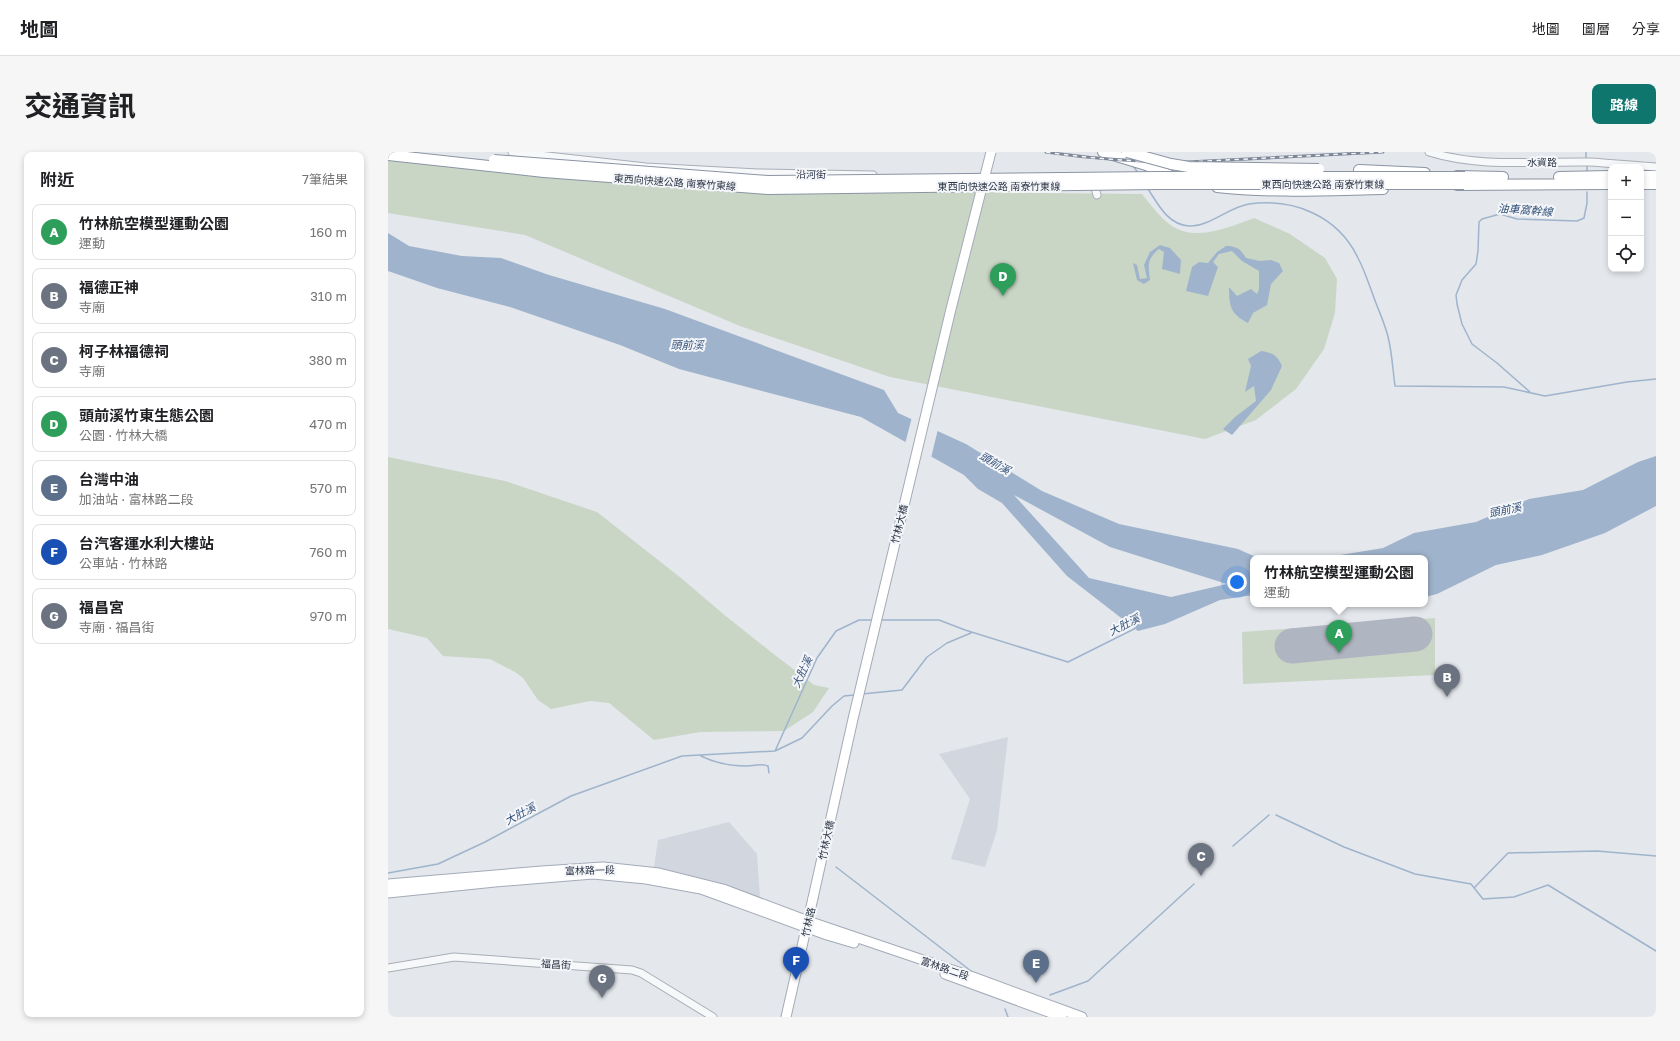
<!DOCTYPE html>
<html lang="zh-TW">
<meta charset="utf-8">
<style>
body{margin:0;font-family:"Golos Text","Noto Sans TC",sans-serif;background:#f6f6f6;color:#202124}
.controls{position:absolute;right:12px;top:12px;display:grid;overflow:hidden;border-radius:8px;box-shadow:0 2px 6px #0003}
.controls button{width:36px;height:36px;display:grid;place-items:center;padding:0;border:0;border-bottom:1px solid #e0e0e0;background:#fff;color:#202124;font:20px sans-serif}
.you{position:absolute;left:849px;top:430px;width:14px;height:14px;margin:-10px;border:3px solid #fff;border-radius:50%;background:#1a73e8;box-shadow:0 0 0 6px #1a73e833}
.badge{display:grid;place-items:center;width:26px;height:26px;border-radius:50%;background:#0f766e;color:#fff;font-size:13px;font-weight:700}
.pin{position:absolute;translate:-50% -33px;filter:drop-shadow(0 1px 2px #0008)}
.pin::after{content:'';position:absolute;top:21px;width:14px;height:12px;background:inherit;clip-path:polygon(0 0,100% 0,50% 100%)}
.popup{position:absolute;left:862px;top:403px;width:178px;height:52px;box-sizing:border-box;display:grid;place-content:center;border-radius:8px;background:#fff;filter:drop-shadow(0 1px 3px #0005);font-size:13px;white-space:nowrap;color:#757577}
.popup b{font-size:15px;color:#202124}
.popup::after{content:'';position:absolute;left:50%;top:100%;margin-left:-8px;border:8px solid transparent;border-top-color:#fff}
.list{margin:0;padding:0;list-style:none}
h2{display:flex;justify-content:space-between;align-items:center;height:52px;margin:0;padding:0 16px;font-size:17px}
h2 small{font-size:13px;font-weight:400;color:#757577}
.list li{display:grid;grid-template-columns:26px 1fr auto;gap:12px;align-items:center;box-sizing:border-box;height:56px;margin:0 8px 8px;padding:0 8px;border:1px solid #e0e0e0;border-radius:8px}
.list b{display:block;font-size:15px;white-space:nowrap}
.list p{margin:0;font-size:13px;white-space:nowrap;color:#757577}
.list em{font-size:13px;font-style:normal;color:#757577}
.icon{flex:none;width:22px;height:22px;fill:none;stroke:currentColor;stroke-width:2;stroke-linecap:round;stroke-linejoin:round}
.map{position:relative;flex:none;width:1268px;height:865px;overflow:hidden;border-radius:8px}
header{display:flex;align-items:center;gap:24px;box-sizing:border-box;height:56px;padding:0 20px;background:#fff;border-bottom:1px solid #e0e0e0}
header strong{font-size:19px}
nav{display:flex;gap:22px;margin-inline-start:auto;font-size:14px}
.intro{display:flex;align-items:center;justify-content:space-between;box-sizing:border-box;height:96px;padding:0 24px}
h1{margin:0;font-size:28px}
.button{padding:10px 18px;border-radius:8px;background:#0f766e;color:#fff;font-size:14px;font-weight:700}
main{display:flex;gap:24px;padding:0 24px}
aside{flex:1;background:#fff;border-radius:8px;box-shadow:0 2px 6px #0003}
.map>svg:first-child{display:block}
</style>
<header>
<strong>地圖</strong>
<nav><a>地圖</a><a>圖層</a><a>分享</a></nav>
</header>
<div class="intro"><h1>交通資訊</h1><a class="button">路線</a></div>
<main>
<aside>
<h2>附近<small>7筆結果</small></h2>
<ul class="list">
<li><span class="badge" style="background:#2e9e5b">A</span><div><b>竹林航空模型運動公園</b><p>運動</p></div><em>160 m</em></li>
<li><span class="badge" style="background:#6b7280">B</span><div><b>福德正神</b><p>寺廟</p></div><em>310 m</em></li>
<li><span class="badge" style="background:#6b7280">C</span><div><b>柯子林福德祠</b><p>寺廟</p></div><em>380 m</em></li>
<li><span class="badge" style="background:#2e9e5b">D</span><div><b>頭前溪竹東生態公園</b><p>公園 · 竹林大橋</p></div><em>470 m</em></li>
<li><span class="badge" style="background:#5c6f8a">E</span><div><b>台灣中油</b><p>加油站 · 富林路二段</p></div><em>570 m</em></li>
<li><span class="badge" style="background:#1a4fb4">F</span><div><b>台汽客運水利大樓站</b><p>公車站 · 竹林路</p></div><em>760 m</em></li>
<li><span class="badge" style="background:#6b7280">G</span><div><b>福昌宮</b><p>寺廟 · 福昌街</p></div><em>970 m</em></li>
</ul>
</aside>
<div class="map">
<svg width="1268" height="865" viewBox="0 0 1268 865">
<rect width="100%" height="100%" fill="#e4e7ec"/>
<path fill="#d2d6de" d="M620,585L609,678L597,715L563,707L582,647L551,602Z
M341,670L369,702L372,746L266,715L270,688Z"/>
<path fill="#c9d6c5" d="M0,2L450,39L754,42C763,53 772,66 784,74C809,90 841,75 866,66L902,82L937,106L949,127L947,161L936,197L908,237L868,268L817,287L502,225L352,174L137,83L0,61Z
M0,305L117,329L209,360L293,426L334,461L383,500L426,533L441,536L425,560L396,579L312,580L266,588L221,551L202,549L163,557L150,548L135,526L127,520L102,507L55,504L39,486L0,477Z
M1047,466V523L855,532L854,480Z"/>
<path fill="#9fb4cc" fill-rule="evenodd" d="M0,81L21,94L74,104L113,106L161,123L277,157L496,238L510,261L578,292L654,339L731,372L850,397L870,406H865V443L832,448L777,472L750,479L679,424L614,351L590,337L576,323L473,265L291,217L232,193L122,155L49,136L0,119ZM626,343L722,395L839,432L783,445L701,426Z
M772,93L782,96L793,108L792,122L774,117L776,100L771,97C759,107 760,113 762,128L756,132L749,128L745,111L749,113L752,127L759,126L756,113L762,100Z
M838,94C848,94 853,97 858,106L872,109L883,108L891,111L895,119L883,132L879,153L865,161L860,171C842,162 841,153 841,135L849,144L863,137L869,142L871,137V119L854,109L844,99L831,102L825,110L830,115L820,144L798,139L804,115L811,110L820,111L829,100Z
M873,199C885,201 889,203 894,214L883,238L844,283L835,277L847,265L868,249L866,234L857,240L863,214L860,207Z
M1268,304V354L1217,381L1154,403L1108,413L1049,442L1037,445V406H934L995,396L1026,381L1088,370L1141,347L1195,338L1250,310Z"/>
<path fill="#e4e7ec" d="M524,265L550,277L543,306L517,292Z"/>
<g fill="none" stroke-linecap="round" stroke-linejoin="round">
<path stroke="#9fb4cc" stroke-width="1.5" d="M1198,0V8
M1199,12V20
M745,14L751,22
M760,37C770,52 780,73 801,74C821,75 841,55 861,52C906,46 950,64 970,106C976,117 980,130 985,143C990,158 998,173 1001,189C1004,203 1005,219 1007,234L1116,235L1157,244L1239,230L1268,227
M1142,240L1109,211L1084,192L1074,172L1069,152L1068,143L1074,128L1088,112L1090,99L1091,70L1094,67L1112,62L1129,67L1189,69L1196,66L1199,51V40
M493,468H551L577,478L680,510L748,476
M474,542L514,538L539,505L559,491L583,481
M387,599L414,586L444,554L456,544L466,543
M313,604C327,611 343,614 359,614C367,614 372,611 380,614L381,621
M888,663L956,695L1027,722L1083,732L1095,747L1126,745L1160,733L1268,799
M845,694L881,663
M448,715L583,819
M0,721L50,712L97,690L183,644L294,604L387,599L429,506L448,479L471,468H485
M1086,736L1120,701L1209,699L1268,704
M662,843L700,829L806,732
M617,857L620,865"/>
<path stroke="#b0b6c1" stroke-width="35" d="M904,494L1027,482"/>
<defs>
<path id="minor" d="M124,0L258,15L370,21L485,23
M1041,0C1092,16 1148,9 1201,10C1224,11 1246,14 1268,15
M705,29L709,43
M0,816L66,805L244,818L253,821L325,865"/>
<path id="major" d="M0,732L154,719L215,715L271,721L335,737L420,769L585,825L694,865
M0,741L107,730L205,722L258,727L313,737L439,783L466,791
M557,822L674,865
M398,865L425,746"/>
<path id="highway" d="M715,0L758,13L786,25
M971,18L1037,21
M1069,24L1115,25
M1253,24H1268
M1171,25L1223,24
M1253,32H1268
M1069,33L1223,32
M829,35C882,41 941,38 995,37"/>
</defs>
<use href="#minor" stroke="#a9aeb7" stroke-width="9"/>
<use href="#major" stroke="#a3abb8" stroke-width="11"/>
<use href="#highway" stroke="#8b94a3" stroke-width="12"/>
<use href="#minor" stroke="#f7f8fa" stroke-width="7"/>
<use href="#major" stroke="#fff" stroke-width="9"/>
<use href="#highway" stroke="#fff" stroke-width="10"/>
<defs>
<path id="rail" d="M658,0C705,7 752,10 800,10L995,0"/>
</defs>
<use href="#rail" stroke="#7d8696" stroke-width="3"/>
<use href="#rail" stroke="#f4f6f9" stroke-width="1.5" stroke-dasharray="4.5" stroke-linecap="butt"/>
<defs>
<path id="major-bridge" d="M425,746L465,567L563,157L603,0"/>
<path id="highway-bridge" d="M739,0L783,12L801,15L931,17
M0,3L156,20L380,37L769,32H1076
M106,8L380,29L769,25H1077"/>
</defs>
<use href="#major-bridge" stroke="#a3abb8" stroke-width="11" stroke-linecap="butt"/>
<use href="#highway-bridge" stroke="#8b94a3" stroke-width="12" stroke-linecap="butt"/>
<use href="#major-bridge" stroke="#fff" stroke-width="9"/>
<use href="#highway-bridge" stroke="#fff" stroke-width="10"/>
</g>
<g text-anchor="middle" stroke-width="4" stroke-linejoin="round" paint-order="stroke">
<g font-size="10" fill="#2b3445" stroke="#f4f6f9">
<text x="1154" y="14">水資路</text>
<text transform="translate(423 22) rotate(1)" y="4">沿河街</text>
<text transform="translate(287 30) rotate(4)" y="4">東西向快速公路 南寮竹東線</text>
<text x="935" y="36">東西向快速公路 南寮竹東線</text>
<text x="611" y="38">東西向快速公路 南寮竹東線</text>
<text transform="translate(511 372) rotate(-76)" y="4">竹林大橋</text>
<text transform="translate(438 688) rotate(-78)" y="4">竹林大橋</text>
<text transform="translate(202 718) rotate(-1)" y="4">富林路一段</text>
<text transform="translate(420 770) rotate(-77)" y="4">竹林路</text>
<text transform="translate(168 812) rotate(4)" y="4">福昌街</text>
<text transform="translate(557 816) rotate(19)" y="4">富林路二段</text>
</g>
<g font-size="11" font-style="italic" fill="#34527a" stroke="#f4f6f9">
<text transform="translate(1137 58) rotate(4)" y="4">油車窩幹線</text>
<text x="299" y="197">頭前溪</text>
<text transform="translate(607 311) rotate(30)" y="4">頭前溪</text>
<text transform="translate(1117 358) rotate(-12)" y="4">頭前溪</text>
<text transform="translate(736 473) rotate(-27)" y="4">大肚溪</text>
<text transform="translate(414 520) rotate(-65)" y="4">大肚溪</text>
<text transform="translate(132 662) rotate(-28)" y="4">大肚溪</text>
</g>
</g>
</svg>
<div class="controls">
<button>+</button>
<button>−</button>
<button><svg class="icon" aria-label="locate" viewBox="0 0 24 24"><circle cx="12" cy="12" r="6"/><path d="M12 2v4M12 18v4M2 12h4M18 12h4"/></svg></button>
</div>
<div class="you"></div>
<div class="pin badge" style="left:951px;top:501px;background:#2e9e5b">A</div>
<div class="popup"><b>竹林航空模型運動公園</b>運動</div>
<div class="pin badge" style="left:1059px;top:545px;background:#6b7280">B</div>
<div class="pin badge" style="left:813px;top:724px;background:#6b7280">C</div>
<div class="pin badge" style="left:615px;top:144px;background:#2e9e5b">D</div>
<div class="pin badge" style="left:648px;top:831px;background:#5c6f8a">E</div>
<div class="pin badge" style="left:408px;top:828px;background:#1a4fb4">F</div>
<div class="pin badge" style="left:214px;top:846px;background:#6b7280">G</div>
</div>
</main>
